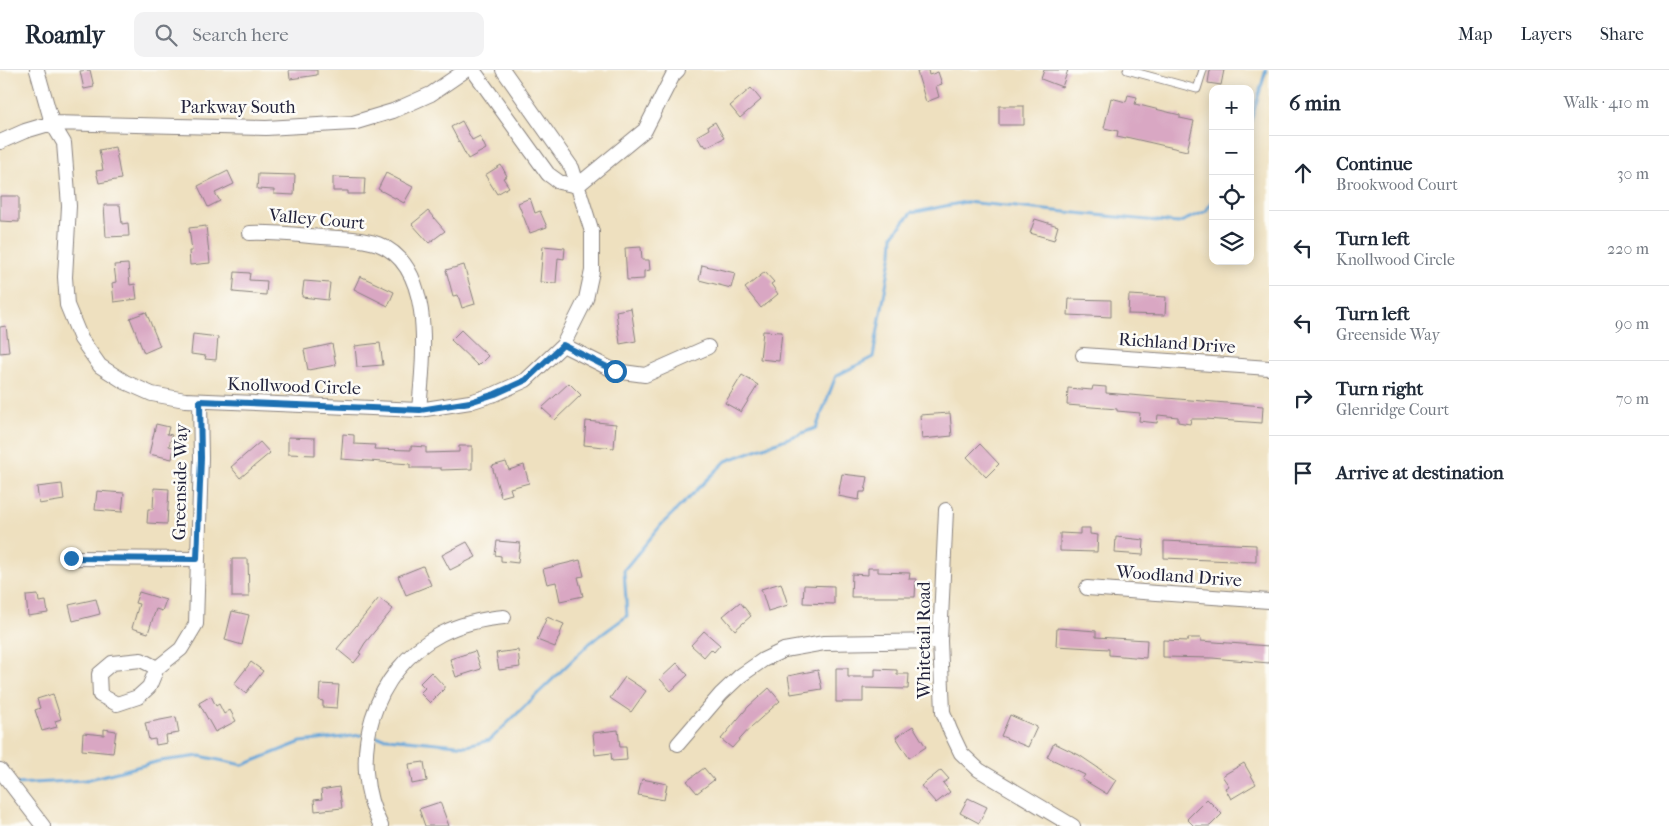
<!DOCTYPE html>
<meta charset="utf-8">
<style>
body{margin:0;font-family:"IM FELL French Canon",serif;background:#f2f2f3;color:#1f2937}
.controls{position:absolute;right:15px;top:15px;display:grid;overflow:hidden;border-radius:10px;box-shadow:0 2px 12px #0003}
.controls button{width:45px;height:45px;display:grid;place-items:center;padding:0;border:0;border-bottom:1px solid #e0e1e3;background:#fff;color:#1f2937;font:25px sans-serif}
.stop{position:absolute;width:15px;height:15px;margin:-11px;border:4px solid #1f6fb2;border-radius:50%;background:#fff}
.stop.end{background:#1f6fb2;border-color:#fff;box-shadow:0 1px 5px #0008}
.list{margin:0;padding:0;list-style:none}
h2{display:flex;justify-content:space-between;align-items:center;height:65px;margin:0;padding:0 20px;font-size:21px}
h2 small{font-size:16px;font-weight:400;color:#747a83}
.list li{display:grid;grid-template-columns:32px 1fr auto;gap:15px;align-items:center;box-sizing:border-box;height:75px;padding:0 20px;border-top:1px solid #e0e1e3}
.list b{display:block;font-size:19px;white-space:nowrap}
.list p{margin:0;font-size:16px;white-space:nowrap;color:#747a83}
.list em{font-size:16px;font-style:normal;color:#747a83}
.icon{flex:none;width:28px;height:28px;fill:none;stroke:currentColor;stroke-width:2;stroke-linecap:round;stroke-linejoin:round}
.map{position:relative;flex:none;width:1269px;height:756px;overflow:hidden}
header{display:flex;align-items:center;gap:30px;box-sizing:border-box;height:70px;padding:0 25px;background:#fff;border-bottom:1px solid #e0e1e3}
header strong{font-size:24px}
nav{display:flex;gap:28px;margin-inline-start:auto;font-size:18px}
.search{width:350px;height:45px;background:#f2f2f3;display:flex;align-items:center;gap:12px;box-sizing:border-box;padding:0 18px;border-radius:10px;color:#747a83;font-size:19px}
main{display:flex}
aside{flex:1;background:#fff}
.map>svg:first-child{display:block}
</style>
<header>
<strong>Roamly</strong>
<div class="search"><svg class="icon" aria-label="search" viewBox="0 0 24 24"><circle cx="10" cy="10" r="6"/><path d="M15 15l6 6"/></svg>Search here</div>
<nav><a>Map</a><a>Layers</a><a>Share</a></nav>
</header>
<main>
<div class="map">
<svg width="1269" height="756" viewBox="0 0 1269 756">
<rect width="100%" height="100%" fill="#fdfcf7"/>
<filter id="ink" filterUnits="userSpaceOnUse"><feTurbulence type="fractalNoise" baseFrequency=".02" numOctaves="2"/><feDisplacementMap in="SourceGraphic" scale="10" xChannelSelector="R" yChannelSelector="G"/><feConvolveMatrix kernelMatrix="1 2 1 2 8 2 1 2 1" color-interpolation-filters="sRGB"/></filter>
<filter id="wash" filterUnits="userSpaceOnUse"><feTurbulence type="fractalNoise" baseFrequency=".0096" numOctaves="4" result="noise"/><feDisplacementMap in="SourceGraphic" scale="20" xChannelSelector="R" yChannelSelector="G"/><feGaussianBlur stdDeviation="1.12" result="paint"/><feColorMatrix in="noise" values="0 0 0 0 0 0 0 0 0 0 0 0 0 0 0 0 0 1.4 0 .05"/><feComposite in="paint" operator="in"/></filter>
<g filter="url(#wash)">
<rect width="100%" height="100%" fill="#eee0bf"/>
<g fill="none" stroke-linecap="round" stroke-linejoin="round">
<path stroke="#65a5d8" stroke-width="3" d="M1250,54L1266,0
M377,667L467,676L490,670L590,573L627,546L624,500L662,454L726,391L816,358L836,306L873,287L892,183L893,165L911,143L965,132L1178,153L1206,141L1213,130
M16,714L86,710L160,691L200,686L243,695L301,672L361,665"/>
</g>
<g id="blocks">
<path fill="#d9a7c3" d="M90,0L94,17L84,19L80,1Z
M289,0H317V5L290,9Z
M922,0H928L929,5L938,2L942,14L936,16L939,27L926,32L917,2Z
M1044,0H1068L1062,17L1041,9Z
M1210,0H1224L1221,15L1208,13Z
M751,18L761,30L740,48L730,36Z
M1128,25L1137,27L1135,34L1180,45V48L1194,51L1187,81L1126,67V69L1117,67L1118,61L1104,58L1111,28L1126,32Z
M999,36H1024V55H999Z
M462,51L472,70L480,66L486,79L468,89L451,57Z
M715,52L724,68L706,77L704,74L702,75L697,66L709,59L708,56Z
M115,77L121,109L99,113L96,101L103,100L99,80Z
M501,95L507,106L503,108L509,117L497,124L485,105Z
M228,101L234,114L215,123L220,131L208,137L198,116Z
M386,103L413,117L404,133L378,119Z
M258,104L295,105L294,125L274,124V120L257,119Z
M333,107L365,108L364,124H348V121H333Z
M0,126H19V152L0,151Z
M530,128L535,143L540,141L547,157L530,163L518,133Z
M104,135H120L122,154L128,153L129,166L106,167Z
M428,141L445,161L429,173L412,154Z
M1035,149L1058,156L1054,170L1030,163Z
M206,156L210,193L190,195L189,181H192L189,158Z
M543,176L565,178L564,189L558,188L556,213L540,212Z
M641,177L642,190H649L650,200L644,201V209L627,210L625,178Z
M128,194L130,215L135,214L137,229L114,232L112,213L116,212L114,195Z
M464,195L475,234L462,238L458,225L453,226L446,200Z
M702,195L735,203L731,218L699,210Z
M235,202L250,203L249,210L267,211L266,225L233,222Z
M765,202L774,212L771,214L778,224L761,238L745,218Z
M360,206L394,222L388,236L354,219Z
M304,211L330,213L328,230L302,227Z
M1129,225L1166,227L1165,245L1128,244Z
M1069,229L1111,230V247L1068,245Z
M631,238L636,271L620,274L616,241Z
M146,242L160,276L144,283L130,248Z
M6,256L9,282L0,283V257Z
M461,260L488,286L478,296L451,270Z
M763,261L782,262L779,291L760,289Z
M193,264L218,267L216,290L205,289L206,286L191,284Z
M380,273L383,295L357,297L355,276Z
M332,274L336,295L308,300L304,280Z
M742,305L758,315L741,342L725,333Z
M569,313L581,325L555,350L542,338Z
M1093,316L1106,317V323L1263,336L1262,353L1205,349H1191L1190,354L1178,352V347L1158,345L1157,353L1139,351L1140,343L1117,341V339L1067,335L1068,318L1092,320Z
M950,343L952,366L922,369L920,345Z
M586,351L616,354L614,378L584,375Z
M156,354L169,357L167,364L172,365L169,376L174,377L172,389L149,384Z
M343,364L354,365V374L375,375L374,379L411,380V376L426,377V383L459,382V376H472V399L441,400V398H410V394L341,389Z
M288,367L315,368V385L288,384Z
M260,372L270,383L240,408L231,397Z
M980,374L999,394L986,407L967,387Z
M506,392L509,400L524,395L529,413L510,418L512,424L501,427L492,396Z
M842,404L868,407L865,422H860L859,430L838,426Z
M62,414L64,430L39,434L37,417Z
M154,418L169,419L167,454L147,453L148,439H153Z
M97,421L124,423L122,442L95,440Z
M1080,458H1090V464L1098,465L1097,482L1060,481V463L1080,464Z
M1116,467L1144,470L1143,485L1115,483Z
M497,471L520,473L518,493L501,491V486L495,485Z
M1164,471L1256,475V492L1164,488Z
M467,472L476,487L450,500L442,485Z
M232,489H248L249,527H232Z
M580,490L584,506L578,507L583,526L560,531L556,512L547,514L543,499Z
M423,496L431,515L406,525L398,506Z
M868,498H878V502L910,503L909,509H916L915,527H851L852,504L868,505Z
M781,513L788,535L768,541L761,519Z
M804,515L834,516V534L803,533Z
M139,522L166,530L162,541L156,539L148,563L132,558L139,534L135,533Z
M38,525L39,532L46,531L48,543L28,546L26,526Z
M379,528L393,539L365,573L359,583L361,584L354,593L337,579Z
M96,529L100,544L73,551L69,535Z
M740,532L751,546L735,560L723,546Z
M232,541L249,545L242,575L225,570Z
M547,547L564,554L555,577L537,570Z
M1057,558L1096,561V567L1147,570L1146,588L1109,585V579L1056,576Z
M704,561L720,575L714,582L711,579L704,587L691,575Z
M1188,568H1201V571L1269,576V593L1212,588L1163,587V570L1188,571Z
M518,580L520,597L499,600L496,583Z
M475,581L481,599L456,607L450,589Z
M251,592L263,601L246,623L234,614Z
M677,593L688,605L671,621L660,609Z
M836,598H848V607H875V599L897,600V604H909L908,619L863,618V632H836Z
M818,600L822,619L791,624L788,606Z
M431,602L444,616V619L430,633L420,623L425,618L420,613Z
M625,607L646,621L631,642L610,628Z
M320,614L339,615L337,638L323,637V631L319,630Z
M769,618L780,631L751,657L732,678L721,669L748,637Z
M53,624L61,649L55,651L57,657L42,661L35,640L40,638L37,629Z
M211,626L216,636L219,634L224,644L230,640L236,651L215,662L199,633Z
M1010,645L1037,657L1028,677L1001,666Z
M176,647L179,663L166,665L167,673L156,675L155,669L149,670L145,653Z
M913,656L926,677L909,688L896,667Z
M104,659L116,661L113,683L82,680L83,663L104,665Z
M618,660L620,677H626L627,690L612,691L611,683L595,685L593,663Z
M1054,673L1079,685L1116,710L1107,724L1082,709L1085,705L1047,687Z
M424,692L427,711L412,714L409,694Z
M1244,693L1256,714L1231,729L1225,718L1229,716L1222,706Z
M704,698L714,710L697,723L687,711Z
M941,700L949,709L943,713L950,722L936,733L921,716Z
M642,709L667,714L664,730L638,725Z
M339,717L342,738L315,741L314,730L322,729L321,720Z
M968,728L987,737L979,753L960,743Z
M1207,729L1222,744L1210,756H1194L1187,749Z
M440,732L449,756H425L419,739Z"/>
</g>
</g>
<g filter="url(#ink)">
<use href="#blocks" fill-opacity="0" stroke="#88817d" stroke-width="1"/>
<g fill="none" stroke-linecap="round" stroke-linejoin="round">
<defs>
<path id="service" d="M1127,0L1197,19L1203,0"/>
<path id="minor" d="M37,0L52,53L64,73L69,136L65,207L67,235L81,269L100,296L125,312L152,324L185,330L419,340L470,332L495,324L526,310L563,275L586,229L592,201V162L572,98L503,0
M473,0L548,104L559,112L577,116
M0,72L25,61L52,53L266,58L353,53L393,41L431,24L466,0
M577,116L645,60L673,5L678,0
M250,163C274,162 298,165 322,167C340,168 361,168 378,174C436,196 423,291 419,340
M563,275L615,301L645,305L708,277
M1083,285L1269,298
M946,440L940,571L943,642L950,660L961,683L979,700L1073,756
M71,488L197,489
M1087,518L1269,531
M141,590L157,598L149,617L138,627L117,634L100,625L99,604L112,593Z
M157,598L181,579L196,554L201,388L200,331
M678,674L721,624L740,606L763,590L784,580L824,573L940,571
M0,700L43,756
M381,756C346,689 373,599 441,564C460,554 483,549 504,547"/>
</defs>
<use href="#service" stroke="#88817d" stroke-width="9"/>
<use href="#minor" stroke="#88817d" stroke-width="16"/>
<use href="#service" stroke="#fff" stroke-width="7"/>
<use href="#minor" stroke="#fff" stroke-width="14"/>
</g>
</g>
<g fill="none" stroke-linecap="round" stroke-linejoin="round" filter="url(#ink)">
<path stroke="#1f6fb2" stroke-width="6" d="M71,488L197,489L201,388L200,331L420,340L470,332L495,324L526,310L563,275L615,301"/>
</g>
<g text-anchor="middle" stroke-width="5" stroke-linejoin="round" paint-order="stroke">
<g font-size="18" fill="#22223b" stroke="#fdfcf7">
<text x="238" y="43">Parkway South</text>
<text transform="translate(317 149) rotate(5)" y="6">Valley Court</text>
<text transform="translate(1177 273) rotate(4)" y="6">Richland Drive</text>
<text transform="translate(294 316) rotate(2)" y="6">Knollwood Circle</text>
<text transform="translate(180 412) rotate(-89)" y="6">Greenside Way</text>
<text transform="translate(1179 506) rotate(4)" y="6">Woodland Drive</text>
<text transform="translate(924 570) rotate(-90)" y="6">Whitetail Road</text>
</g>
</g>
</svg>
<div class="controls">
<button>+</button>
<button>−</button>
<button><svg class="icon" aria-label="locate" viewBox="0 0 24 24"><circle cx="12" cy="12" r="6"/><path d="M12 2v4M12 18v4M2 12h4M18 12h4"/></svg></button>
<button><svg class="icon" aria-label="layers" viewBox="0 0 24 24"><path d="M12 4l9 5-9 5-9-5zM3 14l9 5 9-5"/></svg></button>
</div>
<div class="stop" style="left:615px;top:301px"></div>
<div class="stop end" style="left:71px;top:488px"></div>
</div>
<aside>
<h2>6 min<small>Walk · 410 m</small></h2>
<ul class="list">
<li><svg class="icon" aria-label="ahead" viewBox="0 0 24 24"><path d="M12 20V5M6 11l6-6 6 6"/></svg><div><b>Continue</b><p>Brookwood Court</p></div><em>30 m</em></li>
<li><svg class="icon" aria-label="left" viewBox="0 0 24 24"><path d="M17 20v-9H6M10 6l-5 5 5 5"/></svg><div><b>Turn left</b><p>Knollwood Circle</p></div><em>220 m</em></li>
<li><svg class="icon" aria-label="left" viewBox="0 0 24 24"><path d="M17 20v-9H6M10 6l-5 5 5 5"/></svg><div><b>Turn left</b><p>Greenside Way</p></div><em>90 m</em></li>
<li><svg class="icon" aria-label="right" viewBox="0 0 24 24"><path d="M7 20v-9h11M14 6l5 5-5 5"/></svg><div><b>Turn right</b><p>Glenridge Court</p></div><em>70 m</em></li>
<li><svg class="icon" aria-label="arrive" viewBox="0 0 24 24"><path d="M6 21V4h12l-3 4 3 4H6"/></svg><div><b>Arrive at destination</b></div></li>
</ul>
</aside>
</main>
